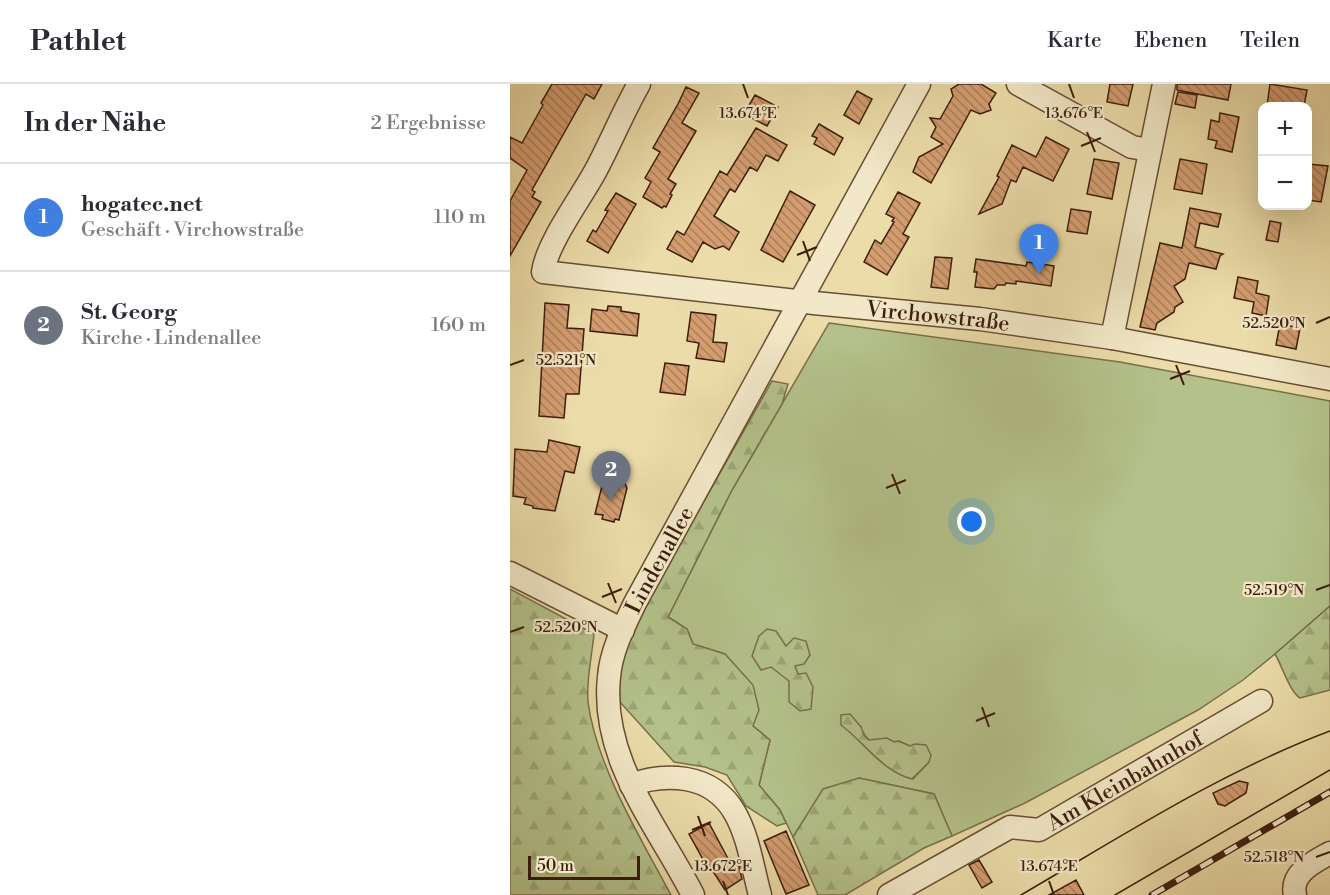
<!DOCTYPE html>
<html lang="de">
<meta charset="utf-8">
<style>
body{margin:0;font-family:"Libre Bodoni",serif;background:#f2f2f3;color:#2b2b33}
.controls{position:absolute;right:18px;top:18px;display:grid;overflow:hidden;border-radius:12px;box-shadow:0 6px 24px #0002}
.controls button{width:54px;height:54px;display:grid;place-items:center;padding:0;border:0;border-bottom:2px solid #e1e1e2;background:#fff;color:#2b2b33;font:30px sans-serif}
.scale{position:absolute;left:18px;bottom:15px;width:112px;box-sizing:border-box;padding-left:6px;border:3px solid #3d1e0d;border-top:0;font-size:16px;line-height:21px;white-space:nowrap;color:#3d1e0d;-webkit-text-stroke:4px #f2e8c7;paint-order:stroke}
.you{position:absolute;left:462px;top:438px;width:21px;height:21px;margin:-15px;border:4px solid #fff;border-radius:50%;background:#1a73e8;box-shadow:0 0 0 9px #1a73e833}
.badge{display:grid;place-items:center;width:39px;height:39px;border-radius:50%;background:#0b8043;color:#fff;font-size:20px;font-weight:700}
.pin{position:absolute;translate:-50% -50px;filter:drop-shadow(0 2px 3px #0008)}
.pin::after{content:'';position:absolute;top:32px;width:21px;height:18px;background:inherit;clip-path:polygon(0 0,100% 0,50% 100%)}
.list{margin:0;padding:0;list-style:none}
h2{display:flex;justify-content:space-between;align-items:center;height:78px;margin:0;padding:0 24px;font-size:26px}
h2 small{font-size:20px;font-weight:400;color:#7c7c81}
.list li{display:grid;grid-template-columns:39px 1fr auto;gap:18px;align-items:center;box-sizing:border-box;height:108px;padding:0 24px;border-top:2px solid #e1e1e2}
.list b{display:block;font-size:22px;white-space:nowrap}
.list p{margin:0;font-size:20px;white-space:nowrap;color:#7c7c81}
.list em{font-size:20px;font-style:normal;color:#7c7c81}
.map{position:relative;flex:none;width:820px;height:811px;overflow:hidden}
header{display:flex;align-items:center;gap:36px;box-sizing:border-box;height:84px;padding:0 30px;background:#fff;border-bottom:2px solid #e1e1e2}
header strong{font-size:28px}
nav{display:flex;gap:33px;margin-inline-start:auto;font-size:21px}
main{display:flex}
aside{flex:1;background:#fff}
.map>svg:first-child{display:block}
</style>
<header>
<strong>Pathlet</strong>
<nav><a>Karte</a><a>Ebenen</a><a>Teilen</a></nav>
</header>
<main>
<aside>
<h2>In der Nähe<small>2 Ergebnisse</small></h2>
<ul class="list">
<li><span class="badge" style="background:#3f7fe0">1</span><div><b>hogatec.net</b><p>Geschäft · Virchowstraße</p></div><em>110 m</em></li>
<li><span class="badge" style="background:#6b7280">2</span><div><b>St. Georg</b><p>Kirche · Lindenallee</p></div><em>160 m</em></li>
</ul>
</aside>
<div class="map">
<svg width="820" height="811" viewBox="0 0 820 811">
<defs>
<pattern id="forest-firs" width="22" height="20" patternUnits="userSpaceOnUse" patternTransform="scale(1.5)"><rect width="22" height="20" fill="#b4c18a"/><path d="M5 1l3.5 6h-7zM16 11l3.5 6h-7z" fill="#9ca576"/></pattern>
<pattern id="building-back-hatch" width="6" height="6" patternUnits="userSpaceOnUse" patternTransform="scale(1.5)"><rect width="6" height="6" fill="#d39d70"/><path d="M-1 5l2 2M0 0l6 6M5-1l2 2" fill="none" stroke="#ac7f5a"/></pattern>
</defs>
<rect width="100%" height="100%" fill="#ebdca9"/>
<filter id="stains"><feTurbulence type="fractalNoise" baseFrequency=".00333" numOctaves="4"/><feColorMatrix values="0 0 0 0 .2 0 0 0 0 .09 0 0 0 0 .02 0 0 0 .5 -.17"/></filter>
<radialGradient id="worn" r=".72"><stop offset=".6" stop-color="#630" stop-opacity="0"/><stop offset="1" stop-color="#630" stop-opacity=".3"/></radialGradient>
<path fill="#b4c18a" stroke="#78704c" stroke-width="1.5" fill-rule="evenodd" d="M319,239L610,278L820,317V522L765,570L733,596L688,626L515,719L442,752L424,710L349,694L297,731L283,753L270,726L249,701L260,656L243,642L215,570L183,560L177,545L158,533L222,406ZM343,635C351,642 352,649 359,656C369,654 379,660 389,657L400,662L419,678L403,695C372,687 355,659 332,641Z"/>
<path fill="url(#forest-firs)" stroke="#78704c" stroke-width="1.5" d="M262,297L278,300L272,320L222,406L158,533L177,545L183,560L215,570L243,601L249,626L243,642L260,656L249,701L270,726L276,739L267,742L236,722L217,691L195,683L164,678L110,618L108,596L118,557L150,495Z
M0,505L84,550C82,572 76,596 78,618C86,681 131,755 161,811H0Z
M820,522V606L790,614C780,608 772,582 765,570Z
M257,545L266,547L276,562L284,554L296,557L300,571L294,580L285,582L288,590L296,589L303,603L301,625L290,627L279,618V597L261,583L251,586L242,572L249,552Z
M340,630L351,643L354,651L359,656L377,654L384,658L388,657L400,662L405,660L416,661L421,671L419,678L402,695C372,687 355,659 331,641V631Z
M349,694L424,710L442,752L414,764L335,811H308L283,753L313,705Z"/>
<path fill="url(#building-back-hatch)" stroke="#3d1e0d" stroke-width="1.5" d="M42,0H92L84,15L76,10L22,106L25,108L22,113L31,118L0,172V117L17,86L0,74V53L12,59L33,21L31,19Z
M449,0H471L486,9L479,20L481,26L470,30L461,26L421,99L403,88L409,73L433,60L421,53L426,43L420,34L430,35L443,12L441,5Z
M600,0H623L618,22L597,18Z
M667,0H721L718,16L667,6Z
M760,0L797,6L794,22L786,20V22H757Z
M176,3L189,9L172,39L186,47L158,95L166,100L160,110L162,111L156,123L154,122L152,124L133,113L141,98L135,94L150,68L143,64L168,20Z
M347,7L362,15L349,40L334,31Z
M668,8L687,11L685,24L665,20Z
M245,11L268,23L257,42L234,30Z
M710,29L729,33L722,68L705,64L707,57L698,55L701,36L709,38Z
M309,40L333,54L324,71L304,60L307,54L302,52Z
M246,44L277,61L268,77L256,71L247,87L240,83L225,108L220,105L204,132L229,148L219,166L213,162L205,165L193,158L182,178L157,165L167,147L174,151L210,87L217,91Z
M536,53L559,65L543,97L513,83L506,98L501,96L492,120L469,130L489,93L487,92L502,61L526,73Z
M584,75L609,79L602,115L577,110Z
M670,75L697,80L692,110L664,105Z
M798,80L818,82L811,118L798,116Z
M280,107L305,121L273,178L251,166Z
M388,108L410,119L393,150L399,153L377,191L354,178L365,156L371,160L384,138L382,137L384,134L376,130Z
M106,109L126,120L98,169L77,157L83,146L86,148L98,127L95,126Z
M680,124L711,130L708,143L690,139L685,163L713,170L710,172L706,185L679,179L675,195L664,202L673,218L665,223L664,228L647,239L645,246L630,243L650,159L672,164Z
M561,125L581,128L577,150L557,147Z
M760,137L771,139L768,158L756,156Z
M425,173L442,174L438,205L421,203Z
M466,175L516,182L517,178L544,182L541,202L506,197V200L496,199L495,201H487L484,205L465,203L467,188H464Z
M728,193L748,197L746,209L759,212L756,232L742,229L744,218L724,214Z
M35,219L59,221L57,244L74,245L69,310H56L54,334L29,332Z
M98,222L111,223V227L129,230L127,252L80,247L82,225L97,227Z
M181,228L206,231L203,258L217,259L214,278L186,274L189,259L177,257Z
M770,240L790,244L786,265L766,261Z
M155,279L179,282L175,311L150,308Z
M39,356L70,363L64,389L55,387L45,427L23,424V422L14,420L16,414L3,412L5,365L37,368Z
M104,388L111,390L117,404L109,436L105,435L104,438L92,435L93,431L85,430L93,398Z
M729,697L738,699L736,709L715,722L708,720L703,709Z
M199,739L222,782L227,779L229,782L232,795L215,806L197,778L195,779L179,750Z
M276,747L299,801L276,810L254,757Z
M469,776L482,798L472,804L459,781Z
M566,796L574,811H539Z"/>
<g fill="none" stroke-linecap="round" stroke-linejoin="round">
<defs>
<g id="minor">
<path id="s1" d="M129,0C113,28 101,58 86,86C71,114 37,159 33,188L304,219L470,235L602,254L820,295"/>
<path d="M508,0L622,63L640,66"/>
<path d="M602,254L654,0"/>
<path d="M0,489L113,546"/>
<path d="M121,701C139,694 156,692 176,695C234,705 237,763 250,811"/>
<path id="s2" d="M183,811C148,742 90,676 99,593C101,567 114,542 125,519L409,0"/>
<path id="s3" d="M379,811L500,743L529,746L751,617"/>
<path d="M785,811C780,789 804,778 820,769"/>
</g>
</defs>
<use href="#minor" stroke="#684e34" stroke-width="25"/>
<use href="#minor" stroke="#f2e8c7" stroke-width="22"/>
<path stroke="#3d1e0d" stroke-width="1.5" d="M511,811C612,752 711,688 820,647
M605,811L820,686"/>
<defs>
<path id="rail" d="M642,811L820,708"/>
</defs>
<use href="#rail" stroke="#3d1e0d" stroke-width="7"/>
<use href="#rail" stroke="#f2e8c7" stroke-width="4.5" stroke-dasharray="14" stroke-linecap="butt"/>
</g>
<path fill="none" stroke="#3d1e0d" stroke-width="2" d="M233,0L238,14M559,0L564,14M577,48L585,68M571,62L591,54M293,157L300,177M287,171L307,163M806,239L820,233M0,281L14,276M666,281L674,301M660,295L680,287M382,390L390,410M376,404L396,396M98,499L106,519M806,506L820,501M92,513L112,505M0,548L14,543M472,623L479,643M466,637L485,629M188,732L195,752M182,746L201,738M806,773L820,768M213,797L218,811M539,797L544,811"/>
<g text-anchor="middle" stroke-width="4.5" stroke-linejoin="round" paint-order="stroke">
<g font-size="22" fill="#3d1e0d" stroke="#f2e8c7">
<text dy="8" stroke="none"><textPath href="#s1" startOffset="609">Virchowstraße</textPath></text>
<text dy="8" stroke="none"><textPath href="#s2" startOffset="366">Lindenallee</textPath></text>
<text dy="8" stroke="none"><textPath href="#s3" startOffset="267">Am Kleinbahnhof</textPath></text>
</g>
</g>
<g font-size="15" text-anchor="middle" fill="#3d1e0d" stroke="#f2e8c7" stroke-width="4.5" stroke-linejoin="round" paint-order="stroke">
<text x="238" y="34">13.674°E</text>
<text x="564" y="34">13.676°E</text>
<text x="764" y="244">52.520°N</text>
<text x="56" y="281">52.521°N</text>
<text x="764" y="511">52.519°N</text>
<text x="56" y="548">52.520°N</text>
<text x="764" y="778">52.518°N</text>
<text x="213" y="787">13.672°E</text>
<text x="539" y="787">13.674°E</text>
</g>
<rect width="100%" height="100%" filter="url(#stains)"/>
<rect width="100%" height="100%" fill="url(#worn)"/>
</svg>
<div class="controls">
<button>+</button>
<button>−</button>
</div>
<div class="scale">50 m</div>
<div class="you"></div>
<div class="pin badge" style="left:529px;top:190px;background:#3f7fe0">1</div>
<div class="pin badge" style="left:101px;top:417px;background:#6b7280">2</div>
</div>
</main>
